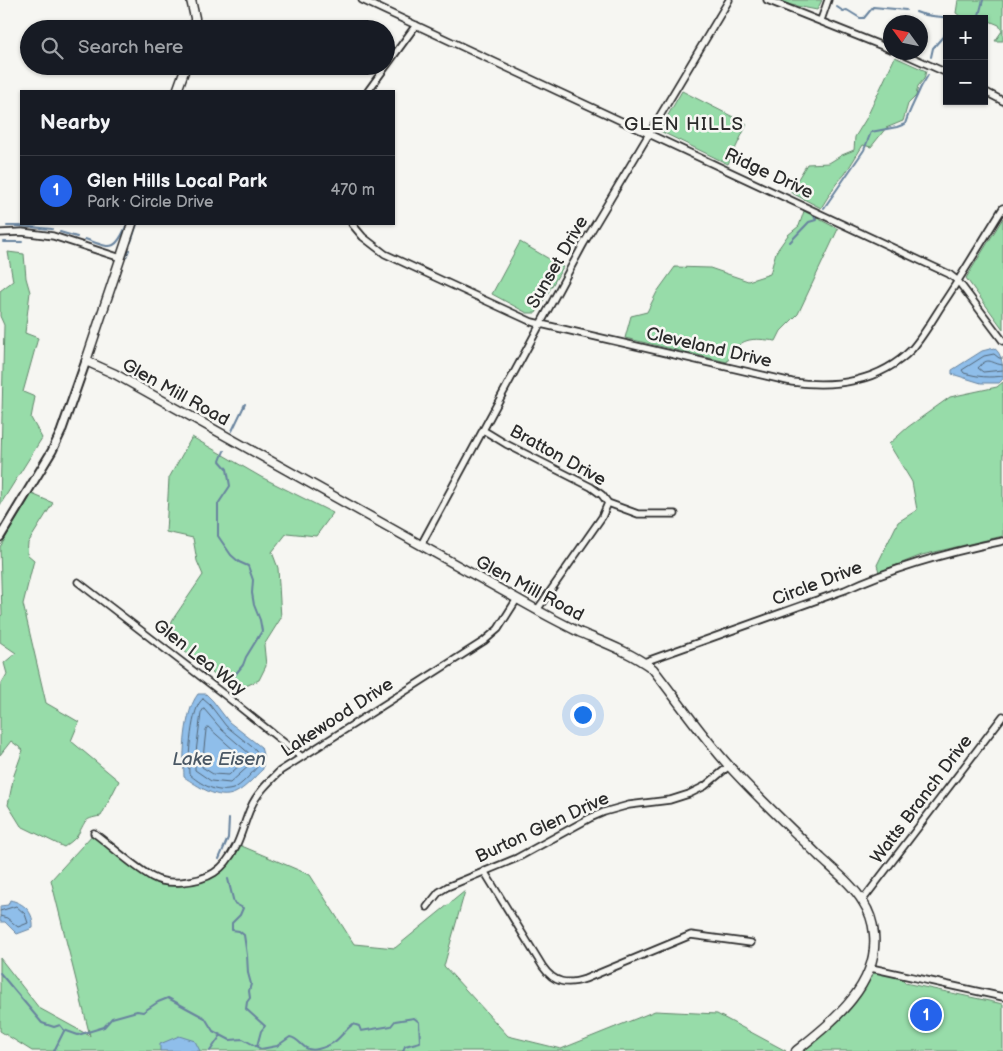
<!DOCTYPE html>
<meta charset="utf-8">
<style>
body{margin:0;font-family:"Balsamiq Sans",sans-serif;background:#20242c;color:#f1f3f6}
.controls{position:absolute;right:15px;top:15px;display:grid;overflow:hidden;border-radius:0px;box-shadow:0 1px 4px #0004}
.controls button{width:45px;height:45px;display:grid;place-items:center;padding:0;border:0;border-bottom:1px solid #363941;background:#171b24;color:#f1f3f6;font:25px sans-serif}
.compass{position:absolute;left:883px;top:15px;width:45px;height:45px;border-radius:50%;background:#171b24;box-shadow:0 1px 4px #0004;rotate:303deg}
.you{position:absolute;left:582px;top:714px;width:18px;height:18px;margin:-12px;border:4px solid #fff;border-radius:50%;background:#1a73e8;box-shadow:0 0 0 8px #1a73e833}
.badge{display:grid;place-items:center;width:32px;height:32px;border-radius:50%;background:#2563eb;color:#fff;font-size:16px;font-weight:700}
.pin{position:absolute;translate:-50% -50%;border:2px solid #fff;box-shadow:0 1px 5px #0006}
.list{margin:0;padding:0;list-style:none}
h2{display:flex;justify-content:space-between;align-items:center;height:65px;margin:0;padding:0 20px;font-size:21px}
h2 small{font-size:16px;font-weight:400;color:#9ea1a6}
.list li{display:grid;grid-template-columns:32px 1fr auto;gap:15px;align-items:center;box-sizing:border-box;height:70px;padding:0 20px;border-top:1px solid #363941}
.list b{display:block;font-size:19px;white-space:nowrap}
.list p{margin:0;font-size:16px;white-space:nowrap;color:#9ea1a6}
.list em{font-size:16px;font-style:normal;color:#9ea1a6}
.icon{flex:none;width:28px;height:28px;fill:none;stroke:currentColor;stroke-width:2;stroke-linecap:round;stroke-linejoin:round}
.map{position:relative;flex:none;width:1003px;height:1051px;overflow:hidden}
.search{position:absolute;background:#171b24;box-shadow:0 1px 4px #0004;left:20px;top:20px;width:375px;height:55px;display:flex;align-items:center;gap:12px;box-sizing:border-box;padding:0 18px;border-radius:28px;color:#9ea1a6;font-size:19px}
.panel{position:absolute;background:#171b24;box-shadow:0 1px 4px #0004;left:20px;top:90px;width:375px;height:135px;border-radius:0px}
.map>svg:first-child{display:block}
</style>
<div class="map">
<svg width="1003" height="1051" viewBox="0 0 1003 1051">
<rect width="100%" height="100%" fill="#f6f6f2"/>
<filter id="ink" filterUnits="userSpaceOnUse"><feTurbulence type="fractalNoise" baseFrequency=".02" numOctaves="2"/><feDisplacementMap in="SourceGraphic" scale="10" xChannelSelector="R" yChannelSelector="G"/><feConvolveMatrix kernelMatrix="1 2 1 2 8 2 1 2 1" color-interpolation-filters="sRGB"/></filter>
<g filter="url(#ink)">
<path fill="#97dca9" stroke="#61846a" d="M778,0H822L817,10L791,5Z
M958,0H1003V41H995L1002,31L999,25L987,20L984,21V19H964L956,13Z
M895,57L926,71L924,79L918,86L916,96L908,104L903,121L886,128L871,147L863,145L845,174L836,184L821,208L790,192L807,164L829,163L842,155L854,150L855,137L866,119Z
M682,91L747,124L728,164L660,131V129Z
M804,211L838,229L798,314L781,331L776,341C752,338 739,336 727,362L625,338L631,316L647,312L657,292L675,267L710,268L748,281L770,274L776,252L788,235L799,226Z
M1003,218V329L966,278Z
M520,242L563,267L536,313H527L492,294Z
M8,252L24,254L26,278L30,292L25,333L38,338L23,392L35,397L31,418L42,438L0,505L4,325L0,316V291L13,281Z
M1003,382V536L922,555L879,572L877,565L898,522L917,510L912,482L889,444L908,427L950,397L997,387Z
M192,437L261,477L333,513L316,536L287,533L272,552L278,568L281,618L264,645L266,666L259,680L235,691L165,636L173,619L203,575L197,561L193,538L166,532L169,478Z
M32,494L53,503L28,543L27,554L34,560L23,604L46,703L79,722L71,741L119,781L101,816C82,819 86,822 77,836C74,840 68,844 64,847L21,826L8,805L14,775L23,750L11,741L0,755V686L7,674L4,663L16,653L0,642V616L2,615L0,547Z
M94,833L152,877L164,882L198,881L217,871L237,844L310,875L354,944L395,948L465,891L444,966L508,1036L561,1049L655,1011L717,1014L786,1051H32L0,1031V958L39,1008L90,1036L51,880Z
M871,968L900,975L905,983L1003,1004V1051H796L852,1000Z"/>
<path fill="#8fbeea" stroke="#67839e" d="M994,348C1003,354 1003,368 1003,379L999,383H981L952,374V370L982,351Z
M198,694H206L213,701L229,722L261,747L263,755V769C254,777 246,788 235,793C218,801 198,786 184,777C183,755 184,712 198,694Z
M10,900C24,903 34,912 33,928L17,934L5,922H0V906L8,905Z
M179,1036L195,1041L200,1051H160V1044Z"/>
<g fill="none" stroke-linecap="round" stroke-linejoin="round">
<path stroke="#536677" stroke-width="1" d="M1003,358H999L994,354L984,356L962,370L964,373C978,377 989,378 1003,376
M1003,365C991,364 989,355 978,368L983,372L1003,370
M203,699L210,705L226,726L256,750L258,756L257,767C251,774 242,785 233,789C217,794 200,784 189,774C188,760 191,705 203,699Z
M204,709L222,730L251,755V764L230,783L211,781L195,770V760L201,713Z
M208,727L244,759V761L229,775L213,774L202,767L206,730Z
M0,911L16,906L25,914L28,923L18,927L7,918L0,916"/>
<path stroke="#67839e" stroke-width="2" d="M837,7L843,11L847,10L860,18H864L873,7L906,10
M916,12C930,18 945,16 960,19
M978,19L983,0
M931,57L933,48L947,32
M824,208L864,150L871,132L897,127L905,124C909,111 915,101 920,89C922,84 926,80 928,75
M7,226H20L52,229
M60,232L77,237
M85,239C111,248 115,253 127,224
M4,242H22
M131,242L137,224
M790,242L809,222L816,220L814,216
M126,257L129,250
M232,431L245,404
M224,451L220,461L227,469L230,486L218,504V536L231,555L239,562L248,566L253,580L252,593L254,605L260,620L262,631L246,657L243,665L234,676L231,690
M219,859L228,838L229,819
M228,879L234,903L243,908L240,915L232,923V930L239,931L244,935L247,955L248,973L251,984L249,991L250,998L247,1002L246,1009L265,1026L261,1031L257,1046
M0,973L42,1023L54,1027L60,1025L64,1030L78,1035L104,1027L112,1018L137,1011L143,1012L158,1002L168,998L205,1018L213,1031L230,1040L243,1039L261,1049L277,1046L290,1037C297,1038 300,1044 306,1048C310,1050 314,1050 318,1049C340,1043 338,1036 353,1024L359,1026L361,1031L391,1026L395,1021L414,1018L419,1022L420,1042L405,1046L403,1051
M54,1051L64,1031
M210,1051L221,1035"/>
<defs>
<path id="minor" d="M362,0L949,274L958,281L1003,341
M767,0L890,49
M821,20L828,0
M900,52L947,73
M368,91L416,25
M984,91L1003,101
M352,224L363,237L385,254L532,322L792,382C834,388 880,382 912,349C925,334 935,315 946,299C966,269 984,238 1003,208
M0,233L22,232L53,236L121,258
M483,430L506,444L591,487L602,495L608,503L602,517L537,610
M608,503L638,514H675
M421,545L584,243L729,0
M78,582L226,696L302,757
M644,662L845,590C895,567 949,552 1003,541
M94,833C113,847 131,865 152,877C161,882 172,883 182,882C208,880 224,871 236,846C242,834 245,820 251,807C257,793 269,782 280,771L484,641L498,629L517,599
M484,871L543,967C554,983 567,985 585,979L691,935L751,943
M862,901L1003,716
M427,907L439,892L447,887L517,858L590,818L604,812L629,805L670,800L689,794L705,786L729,766
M871,968L1003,997"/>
<path id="tertiary" d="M0,537L52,451L61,432L86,361"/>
<path id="secondary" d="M191,0L195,18V29
M177,91L186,66
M132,224L86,361L115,374L537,610C551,618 565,625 579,632C605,643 630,652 653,669C678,701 702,736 730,767C759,799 791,828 821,858C835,871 853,885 863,902C869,911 873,923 874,934C879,986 832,1022 796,1051"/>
</defs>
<use href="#minor" stroke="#2b2b2b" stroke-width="9"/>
<use href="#tertiary" stroke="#2b2b2b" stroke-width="11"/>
<use href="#secondary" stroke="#2b2b2b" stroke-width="11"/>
<use href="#minor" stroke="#f6f6f2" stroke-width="5.5"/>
<use href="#tertiary" stroke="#f6f6f2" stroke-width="7"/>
<use href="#secondary" stroke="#f6f6f2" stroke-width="8"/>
</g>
</g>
<g text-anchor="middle" stroke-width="5" stroke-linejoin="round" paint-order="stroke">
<g font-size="18" fill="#2b2b2b" stroke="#f6f6f2">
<text transform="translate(769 173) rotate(25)" y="6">Ridge Drive</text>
<text transform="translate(557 262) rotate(-60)" y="6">Sunset Drive</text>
<text transform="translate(709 347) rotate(13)" y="6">Cleveland Drive</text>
<text transform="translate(176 392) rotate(29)" y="6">Glen Mill Road</text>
<text transform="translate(558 455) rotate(29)" y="6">Bratton Drive</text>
<text transform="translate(817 583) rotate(-21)" y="6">Circle Drive</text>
<text transform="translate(530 588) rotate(28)" y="6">Glen Mill Road</text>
<text transform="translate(200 657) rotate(38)" y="6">Glen Lea Way</text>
<text transform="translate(337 717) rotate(-33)" y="6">Lakewood Drive</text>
<text transform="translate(921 799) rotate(-53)" y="6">Watts Branch Drive</text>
<text transform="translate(542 827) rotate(-25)" y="6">Burton Glen Drive</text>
</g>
<g font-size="19" letter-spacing="1" fill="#2b2b2b" stroke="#f6f6f2">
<text x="684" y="130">GLEN HILLS</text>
</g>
<g font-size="19" font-style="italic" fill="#495764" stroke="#f6f6f2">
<text x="219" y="765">Lake Eisen</text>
</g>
</g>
</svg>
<div class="controls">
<button>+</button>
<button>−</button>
</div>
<svg class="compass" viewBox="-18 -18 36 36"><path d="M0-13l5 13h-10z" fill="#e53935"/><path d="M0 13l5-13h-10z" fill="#9ea1a6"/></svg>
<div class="you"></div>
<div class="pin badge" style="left:926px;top:1015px">1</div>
<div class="search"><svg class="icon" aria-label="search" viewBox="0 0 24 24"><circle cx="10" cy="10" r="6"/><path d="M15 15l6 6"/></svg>Search here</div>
<section class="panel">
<h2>Nearby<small></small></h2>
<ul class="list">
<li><span class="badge">1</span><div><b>Glen Hills Local Park</b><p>Park · Circle Drive</p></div><em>470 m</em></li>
</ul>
</section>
</div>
